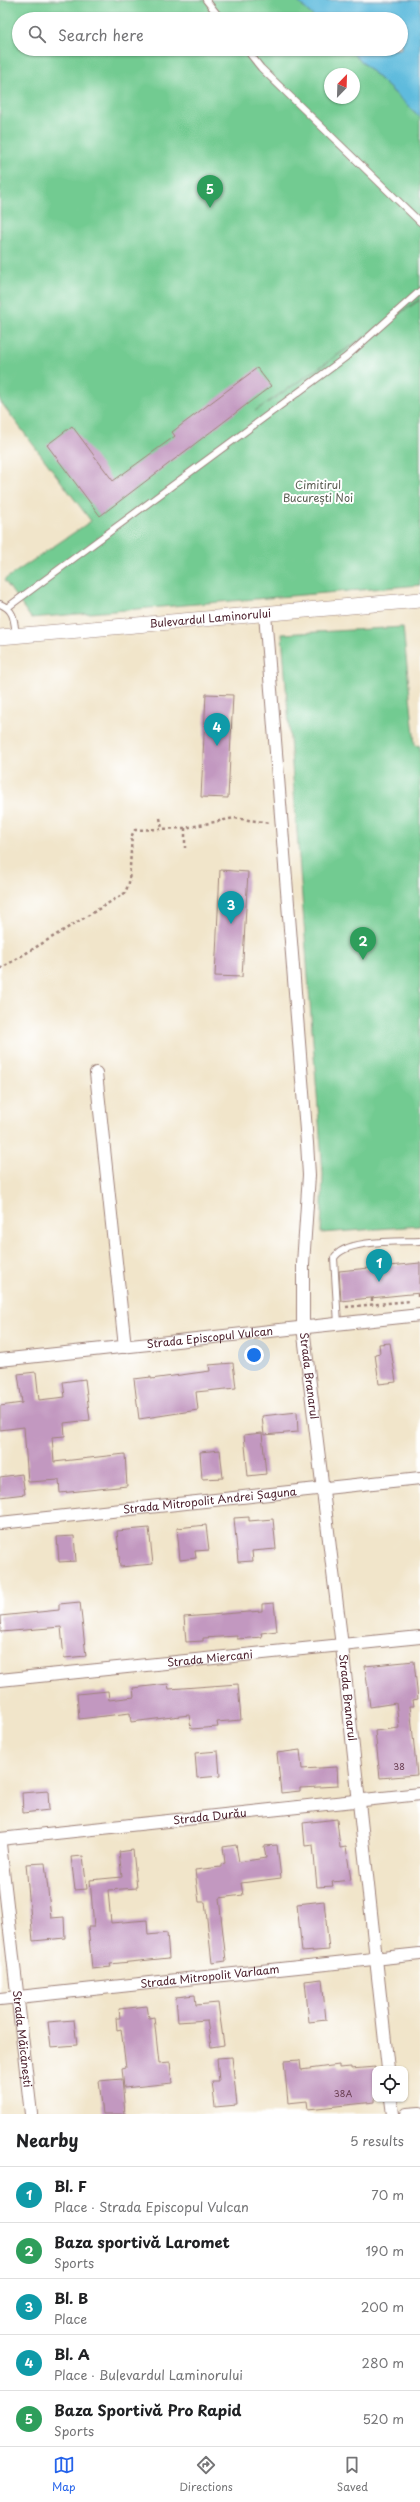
<!DOCTYPE html>
<meta charset="utf-8">
<style>
body{margin:0;font-family:"Playpen Sans",sans-serif;background:#f6f6f6;color:#202124}
.controls{position:absolute;right:12px;bottom:12px;display:grid;overflow:hidden;border-radius:8px;box-shadow:0 1px 3px #0004}
.controls button{width:36px;height:36px;display:grid;place-items:center;padding:0;border:0;border-bottom:1px solid #e0e0e0;background:#fff;color:#202124;font:20px sans-serif}
.compass{position:absolute;left:324px;top:68px;width:36px;height:36px;border-radius:50%;background:#fff;box-shadow:0 1px 3px #0004;rotate:23deg}
.you{position:absolute;left:254px;top:1355px;width:14px;height:14px;margin:-10px;border:3px solid #fff;border-radius:50%;background:#1a73e8;box-shadow:0 0 0 6px #1a73e833}
.badge{display:grid;place-items:center;width:26px;height:26px;border-radius:50%;background:#2563eb;color:#fff;font-size:13px;font-weight:700}
.pin{position:absolute;translate:-50% -33px;filter:drop-shadow(0 1px 2px #0008)}
.pin::after{content:'';position:absolute;top:21px;width:14px;height:12px;background:inherit;clip-path:polygon(0 0,100% 0,50% 100%)}
.list{margin:0;padding:0;list-style:none}
h2{display:flex;justify-content:space-between;align-items:center;height:52px;margin:0;padding:0 16px;font-size:17px}
h2 small{font-size:13px;font-weight:400;color:#757577}
.list li{display:grid;grid-template-columns:26px 1fr auto;gap:12px;align-items:center;box-sizing:border-box;height:56px;padding:0 16px;border-top:1px solid #e0e0e0}
.list b{display:block;font-size:15px;white-space:nowrap}
.list p{margin:0;font-size:13px;white-space:nowrap;color:#757577}
.list em{font-size:13px;font-style:normal;color:#757577}
.icon{flex:none;width:22px;height:22px;fill:none;stroke:currentColor;stroke-width:2;stroke-linecap:round;stroke-linejoin:round}
.map{position:relative;flex:none;width:420px;height:2114px;overflow:hidden}
.search{position:absolute;background:#fff;box-shadow:0 1px 3px #0004;left:12px;right:12px;top:12px;height:44px;display:flex;align-items:center;gap:10px;box-sizing:border-box;padding:0 14px;border-radius:22px;color:#757577;font-size:15px}
.sheet{height:332px;background:#fff}
nav{display:flex;justify-content:space-around;align-items:center;box-sizing:border-box;height:56px;border-top:1px solid #e0e0e0;background:#fff;font-size:11px;color:#757577}
nav a{display:grid;justify-items:center;gap:2px}
nav .on{color:#2563eb}
.map>svg:first-child{display:block}
</style>
<div class="map">
<svg width="420" height="2114" viewBox="0 0 420 2114">
<rect width="100%" height="100%" fill="#fff"/>
<filter id="ink" filterUnits="userSpaceOnUse"><feTurbulence type="fractalNoise" baseFrequency=".025" numOctaves="2"/><feDisplacementMap in="SourceGraphic" scale="8" xChannelSelector="R" yChannelSelector="G"/><feConvolveMatrix kernelMatrix="1 2 1 2 8 2 1 2 1" color-interpolation-filters="sRGB"/></filter>
<filter id="wash" filterUnits="userSpaceOnUse"><feTurbulence type="fractalNoise" baseFrequency=".012" numOctaves="4" result="noise"/><feDisplacementMap in="SourceGraphic" scale="16" xChannelSelector="R" yChannelSelector="G"/><feGaussianBlur stdDeviation="0.9" result="paint"/><feColorMatrix in="noise" values="0 0 0 0 0 0 0 0 0 0 0 0 0 0 0 0 0 1.4 0 .05"/><feComposite in="paint" operator="in"/></filter>
<g filter="url(#wash)">
<rect width="100%" height="100%" fill="#f1e5ca"/>
<path fill="#72cb91" stroke="#5e755e" fill-rule="evenodd" d="M0,0H296L316,19H19V49H348L420,117V299L255,411L420,300V585L31,618L4,580L91,521L0,401ZM330,74H354V98H330Z
M403,627L415,745L420,746V1226L321,1233L323,1174L282,634Z"/>
<path fill="#5fbbdd" stroke="#546d84" d="M296,0H420V117L348,49H401V19H316Z"/>
<g id="blocks">
<path fill="#c298c0" d="M257,368L271,386L100,516L47,445L72,426L113,481L175,436L172,432Z
M206,694L233,695L228,798L201,797Z
M220,870L248,872L242,977L215,976Z
M420,1263V1293L341,1301L339,1271Z
M390,1343L396,1382L379,1384L375,1354L380,1353L379,1344Z
M233,1363L236,1388L196,1392L198,1410L139,1419L134,1379L151,1377V1379L210,1371L209,1365Z
M36,1372L39,1400L65,1397L63,1382L85,1379L90,1420L64,1423L65,1436L52,1437L54,1462L125,1454L127,1486L60,1493L59,1480L28,1482L24,1427L0,1430V1406L22,1403L18,1374Z
M297,1412L298,1432L264,1435L262,1416Z
M262,1433L266,1474L248,1476L244,1435Z
M220,1450L223,1478L202,1479L200,1452Z
M22,1474L25,1494L0,1497V1477Z
M249,1517V1521L273,1519L276,1549L252,1551L253,1561L238,1562L234,1518Z
M206,1525L209,1550L195,1551L196,1558L180,1560L177,1528Z
M149,1528L153,1564L120,1567L117,1531Z
M74,1536L76,1561L59,1562L57,1537Z
M80,1602L86,1656L64,1658L61,1627L1,1632L0,1616L59,1610V1604Z
M274,1603L277,1631L261,1633L262,1637L237,1639V1636L203,1638V1641L186,1642L184,1617L262,1611V1604Z
M414,1661L418,1699L413,1700L414,1706H410L417,1775L380,1778L375,1731L399,1728L396,1703L370,1707L365,1666Z
M168,1684L169,1689L238,1684L241,1720L217,1722L218,1727L191,1729L189,1715L131,1722L130,1713L79,1719L77,1694L108,1691L109,1700L134,1697L133,1688Z
M300,1750L302,1769L337,1767L338,1786L300,1788V1791L281,1793L277,1753Z
M218,1751L220,1776L197,1778L195,1753Z
M48,1791L49,1810L23,1813L22,1793Z
M337,1819L340,1848L346,1847L351,1880L332,1882L333,1886L317,1887L313,1845L305,1846L303,1823Z
M236,1845L239,1862L266,1858L264,1846L277,1845L281,1878L241,1883L243,1895L219,1898L226,1961L212,1963L205,1902H199L195,1870L221,1867V1864L225,1863L223,1847Z
M133,1850L137,1888L108,1890L111,1923L147,1920L148,1935L167,1933L169,1958L110,1964L111,1967L92,1969L88,1927H94L90,1880L122,1877L119,1852Z
M83,1856L87,1889L75,1890L71,1857Z
M45,1863L51,1918L64,1917L65,1938L33,1941L26,1864Z
M324,1901L329,1950L302,1952L297,1904Z
M322,1979L326,2020L309,2022L305,1981Z
M195,1995L196,2005L218,2003L224,2045L211,2047L207,2020L178,2022L176,1997Z
M147,2006L149,2018L154,2017L159,2063L170,2062L172,2083L124,2088L122,2068L126,2067L121,2029L117,2030L116,2018H120L119,2009Z
M74,2020L77,2045L51,2047L48,2022Z
M232,2057L237,2105L215,2107L212,2081H219L217,2058Z
M300,2060L301,2070L339,2065V2068L351,2067V2069L375,2067V2102L308,2109L307,2101L288,2103L284,2061Z
M122,2079L125,2114H103L99,2081Z"/>
</g>
</g>
<g filter="url(#ink)">
<use href="#blocks" fill-opacity="0" stroke="#9e827a" stroke-width="1"/>
<g fill="none" stroke-linecap="round" stroke-linejoin="round">
<defs>
<path id="service" d="M206,0L221,19
M246,49L261,68L420,222
M0,604C15,610 14,621 16,636
M8,607L346,357L420,291
M338,1324L334,1258C345,1239 399,1242 420,1241"/>
<g id="minor">
<path id="s1" d="M265,614L307,1143L309,1175L303,1264V1327L342,1646L388,2069"/>
<path d="M96,1073L125,1347"/>
<path id="s2" d="M0,1360L420,1315"/>
<path id="s3" d="M0,1523L420,1478"/>
<path id="s4" d="M0,1680L420,1637"/>
<path id="s5" d="M0,1839L420,1794"/>
<path id="s6" d="M0,1844L31,2114"/>
<path id="s7" d="M0,1999L420,1954"/>
<path d="M391,2099L393,2114"/>
<path d="M407,2114L420,2113"/>
</g>
<g id="tertiary">
<path id="s8" d="M0,637L420,600"/>
</g>
</defs>
<use href="#service" stroke="#9e827a" stroke-width="8"/>
<use href="#minor" stroke="#9e827a" stroke-width="14"/>
<use href="#tertiary" stroke="#9e827a" stroke-width="16"/>
<path stroke="#9e827a" stroke-width="2.5" stroke-dasharray="3 3" stroke-linecap="butt" d="M160,818L162,828
M185,828V848
M0,969L125,893L129,883L132,835L135,830L185,828L234,818L270,823
M418,1294V1300
M372,1298V1305
M346,1307L410,1301"/>
<use href="#service" stroke="#fff" stroke-width="6"/>
<use href="#minor" stroke="#fff" stroke-width="12"/>
<use href="#tertiary" stroke="#fff" stroke-width="15"/>
</g>
</g>
<g text-anchor="middle" stroke-width="4" stroke-linejoin="round" paint-order="stroke">
<g font-size="9" fill="#683d50">
<text x="399" y="1770">38</text>
<text x="343" y="2097">38A</text>
</g>
<g font-size="11" fill="#585b4f" stroke="#fff">
<text x="318" y="489">Cimitirul<tspan x="318" dy="13">București Noi</tspan></text>
</g>
<g font-size="11" fill="#4a1f2b" stroke="#fff">
<text dy="4" stroke="none"><textPath href="#s8" startOffset="211">Bulevardul Laminorului</textPath></text>
<text dy="4" stroke="none"><textPath href="#s2" startOffset="211">Strada Episcopul Vulcan</textPath></text>
<text dy="4" stroke="none"><textPath href="#s1" startOffset="764">Strada Branarul</textPath></text>
<text dy="4" stroke="none"><textPath href="#s3" startOffset="211">Strada Mitropolit Andrei Șaguna</textPath></text>
<text dy="4" stroke="none"><textPath href="#s4" startOffset="211">Strada Miercani</textPath></text>
<text dy="4" stroke="none"><textPath href="#s1" startOffset="1088">Strada Branarul</textPath></text>
<text dy="4" stroke="none"><textPath href="#s5" startOffset="211">Strada Durău</textPath></text>
<text dy="4" stroke="none"><textPath href="#s7" startOffset="211">Strada Mitropolit Varlaam</textPath></text>
<text dy="4" stroke="none"><textPath href="#s6" startOffset="196">Strada Măicănești</textPath></text>
</g>
</g>
</svg>
<div class="controls">
<button><svg class="icon" aria-label="locate" viewBox="0 0 24 24"><circle cx="12" cy="12" r="6"/><path d="M12 2v4M12 18v4M2 12h4M18 12h4"/></svg></button>
</div>
<svg class="compass" viewBox="-18 -18 36 36"><path d="M0-13l5 13h-10z" fill="#e53935"/><path d="M0 13l5-13h-10z" fill="#757577"/></svg>
<div class="you"></div>
<div class="pin badge" style="left:379px;top:1282px;background:#0f9aa8">1</div>
<div class="pin badge" style="left:363px;top:960px;background:#2e9e5b">2</div>
<div class="pin badge" style="left:231px;top:924px;background:#0f9aa8">3</div>
<div class="pin badge" style="left:217px;top:746px;background:#0f9aa8">4</div>
<div class="pin badge" style="left:210px;top:208px;background:#2e9e5b">5</div>
<div class="search"><svg class="icon" aria-label="search" viewBox="0 0 24 24"><circle cx="10" cy="10" r="6"/><path d="M15 15l6 6"/></svg>Search here</div>
</div>
<section class="sheet">
<h2>Nearby<small>5 results</small></h2>
<ul class="list">
<li><span class="badge" style="background:#0f9aa8">1</span><div><b>Bl. F</b><p>Place · Strada Episcopul Vulcan</p></div><em>70 m</em></li>
<li><span class="badge" style="background:#2e9e5b">2</span><div><b>Baza sportivă Laromet</b><p>Sports</p></div><em>190 m</em></li>
<li><span class="badge" style="background:#0f9aa8">3</span><div><b>Bl. B</b><p>Place</p></div><em>200 m</em></li>
<li><span class="badge" style="background:#0f9aa8">4</span><div><b>Bl. A</b><p>Place · Bulevardul Laminorului</p></div><em>280 m</em></li>
<li><span class="badge" style="background:#2e9e5b">5</span><div><b>Baza Sportivă Pro Rapid</b><p>Sports</p></div><em>520 m</em></li>
</ul>
</section>
<nav>
<a class="on"><svg class="icon" aria-label="map" viewBox="0 0 24 24"><path d="M3 6l6-2 6 2 6-2v14l-6 2-6-2-6 2zM9 4v14M15 6v14"/></svg>Map</a>
<a><svg class="icon" aria-label="directions" viewBox="0 0 24 24"><path d="M12 3l9 9-9 9-9-9zM9 14v-3h6M13 9l2 2-2 2"/></svg>Directions</a>
<a><svg class="icon" aria-label="saved" viewBox="0 0 24 24"><path d="M7 4h10v16l-5-4-5 4z"/></svg>Saved</a>
</nav>
